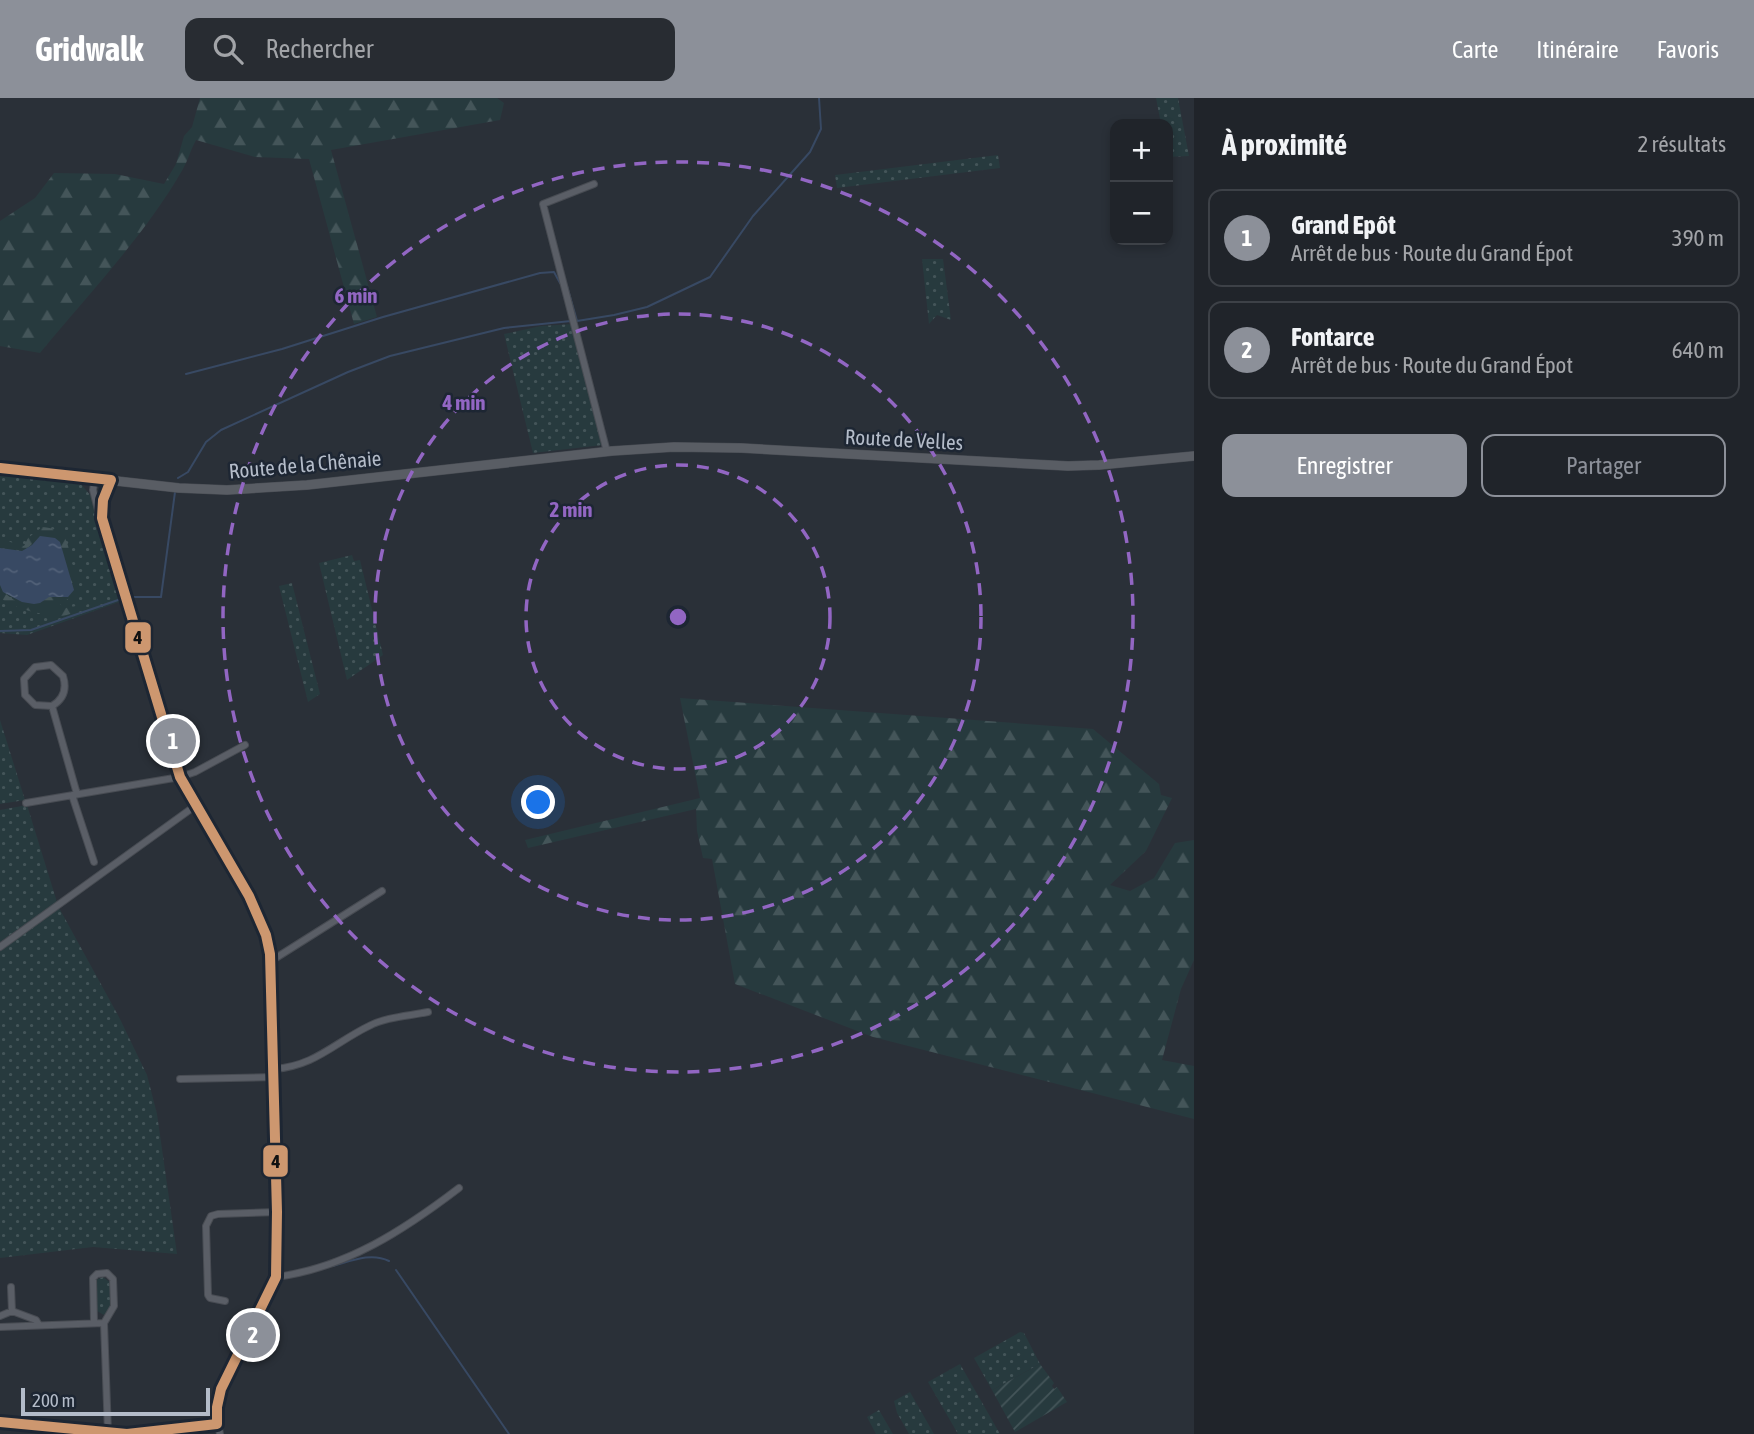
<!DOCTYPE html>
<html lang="fr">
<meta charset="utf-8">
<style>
body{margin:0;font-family:"Asap Condensed",sans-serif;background:#282c32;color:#f1f3f6}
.controls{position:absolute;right:21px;top:21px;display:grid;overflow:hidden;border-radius:14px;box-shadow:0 4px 10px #0003}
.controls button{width:63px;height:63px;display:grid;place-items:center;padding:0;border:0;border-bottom:2px solid #3d4147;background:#20242a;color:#f1f3f6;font:35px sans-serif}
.scale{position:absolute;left:21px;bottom:18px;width:189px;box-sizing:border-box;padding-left:7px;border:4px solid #b4bcc9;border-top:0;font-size:19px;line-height:24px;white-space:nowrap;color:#b4bcc9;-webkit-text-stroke:5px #1d2633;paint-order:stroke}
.you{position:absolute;left:539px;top:705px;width:24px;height:24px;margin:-18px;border:5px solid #fff;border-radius:50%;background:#1a73e8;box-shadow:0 0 0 10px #1a73e833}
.badge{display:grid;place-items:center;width:46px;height:46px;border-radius:50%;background:#8c9099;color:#fff;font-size:23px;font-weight:700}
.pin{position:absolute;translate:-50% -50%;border:4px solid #fff;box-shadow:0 2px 7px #0006}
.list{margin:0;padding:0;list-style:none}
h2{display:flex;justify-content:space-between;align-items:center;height:91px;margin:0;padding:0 28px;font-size:30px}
h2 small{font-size:23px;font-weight:400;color:#a2a4a8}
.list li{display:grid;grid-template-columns:46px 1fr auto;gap:21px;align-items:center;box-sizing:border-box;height:98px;margin:0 14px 14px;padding:0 14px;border:2px solid #3d4147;border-radius:14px}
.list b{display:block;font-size:26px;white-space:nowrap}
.list p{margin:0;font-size:23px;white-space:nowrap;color:#a2a4a8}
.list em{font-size:23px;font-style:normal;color:#a2a4a8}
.actions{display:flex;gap:14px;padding:21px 28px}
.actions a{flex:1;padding:16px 0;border:2px solid #8c9099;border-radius:14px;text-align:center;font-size:24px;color:#8c9099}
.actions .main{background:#8c9099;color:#fff}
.icon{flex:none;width:38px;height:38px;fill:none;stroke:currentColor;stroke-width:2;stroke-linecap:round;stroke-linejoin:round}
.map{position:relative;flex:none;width:1194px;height:1336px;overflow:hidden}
header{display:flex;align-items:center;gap:42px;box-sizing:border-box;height:98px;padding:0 35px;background:#8c9099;color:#fff}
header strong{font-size:33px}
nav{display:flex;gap:38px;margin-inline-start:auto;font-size:24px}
.search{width:490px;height:63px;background:#282c32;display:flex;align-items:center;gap:18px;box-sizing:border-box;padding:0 24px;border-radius:14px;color:#a2a4a8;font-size:26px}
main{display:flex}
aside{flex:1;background:#20242a}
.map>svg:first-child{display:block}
</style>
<header>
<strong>Gridwalk</strong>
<div class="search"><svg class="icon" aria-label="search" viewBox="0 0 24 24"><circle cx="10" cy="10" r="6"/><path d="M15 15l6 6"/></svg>Rechercher</div>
<nav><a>Carte</a><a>Itinéraire</a><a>Favoris</a></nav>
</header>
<main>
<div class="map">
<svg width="1194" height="1336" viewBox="0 0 1194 1336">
<defs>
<pattern id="grass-dots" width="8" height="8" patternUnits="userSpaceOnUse" patternTransform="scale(1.75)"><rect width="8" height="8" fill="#273a3e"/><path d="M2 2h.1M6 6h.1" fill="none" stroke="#445559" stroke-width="1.8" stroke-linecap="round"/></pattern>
<pattern id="forest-firs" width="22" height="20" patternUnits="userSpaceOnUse" patternTransform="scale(1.75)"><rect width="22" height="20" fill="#273a3e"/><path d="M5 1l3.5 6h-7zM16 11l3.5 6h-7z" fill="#445559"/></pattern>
<pattern id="garden-furrows" width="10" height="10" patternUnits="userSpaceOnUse" patternTransform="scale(1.75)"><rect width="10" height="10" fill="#273a3e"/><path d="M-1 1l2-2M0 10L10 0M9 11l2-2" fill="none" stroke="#445559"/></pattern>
<pattern id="water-ripples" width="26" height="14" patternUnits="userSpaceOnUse" patternTransform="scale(1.75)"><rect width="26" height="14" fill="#384963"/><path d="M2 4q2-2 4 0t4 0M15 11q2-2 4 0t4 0" fill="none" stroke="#526178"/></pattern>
</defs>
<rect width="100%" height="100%" fill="#2a3038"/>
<path fill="url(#grass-dots)" d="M1156,0H1178L1189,58L1168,59V26H1161Z
M998,57L1000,70L837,90L835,77Z
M922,161H943L951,222L937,217L929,226Z
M573,226L603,347L533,355L504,236L541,228Z
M0,374L81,386L91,398L122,503L27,537L0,535Z
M352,457L354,463L360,462L383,557L347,582L319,465Z
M292,485L320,596L308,604L279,488Z
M0,622L25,702L0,706Z
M27,707L57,804L0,844V712Z
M58,808L119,919L147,977L157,1016L177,1156L93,1149L0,1160V850Z
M103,1179L111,1185L112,1208L104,1217L97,1213L95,1186L96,1182Z
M1020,1234L1024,1235L1040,1266L992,1292L974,1260Z
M960,1266L1000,1336H958L928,1284Z
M910,1294L934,1336H909L897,1315L894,1303Z
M879,1312L893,1336H876L867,1319Z"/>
<path fill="url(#forest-firs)" d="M200,0H497L504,5L500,22L331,52L377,219L354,226L309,61L255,59L196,42C191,51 188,62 183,71C146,136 87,198 40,255L0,248V123L35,100L54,75L115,76L164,86L176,66L184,38L192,29Z
M42,429C68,431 67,444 72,465C75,475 78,484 81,493L60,506L65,510L88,506C81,512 67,519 57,518C43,517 10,510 0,499V487C4,498 19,507 32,506C38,505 42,501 47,499C58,496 62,498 73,492L67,475L62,449L35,441C27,457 15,451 0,450V441L24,448L28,440Z
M680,600L1093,631L1159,686L1161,697L1172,700L1146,753L1110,787L1130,793L1154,780L1175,745L1194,742V862L1181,891L1162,962L1194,968V1021L873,939L735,886L712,761L703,760L697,733L696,711L528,750L525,742L700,700Z"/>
<path fill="url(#garden-furrows)" d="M1040,1266L1054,1285L1052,1288L1054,1291L1057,1289L1067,1304L1015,1334L992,1292Z"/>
<path fill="url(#water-ripples)" d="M40,438L55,440L60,444L74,492L68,499H49L40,505L34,506L22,504L3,494L0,487V450L22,453L32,447Z"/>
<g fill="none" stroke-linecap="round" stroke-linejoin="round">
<path stroke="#384963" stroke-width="2" d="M567,188L577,223L614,217L647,209L710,179L753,118L810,54L821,31L819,0
M186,276L282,251L383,219L540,175L554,174L560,185
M178,380L188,374L206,344L221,332L348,274L390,258L504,230L571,223
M130,499H161L175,394
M0,533L31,532L121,501
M333,1168C351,1163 371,1154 389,1163
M396,1172L509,1336
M0,1329L43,1334"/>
<defs>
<path id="street" d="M594,86L543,106L607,354
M95,380L93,392L98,412L180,679L249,798L266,837L270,856L277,1114L276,1179L221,1291L216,1316L220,1336
M101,415L103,402L111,382
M52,608L35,607L25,597L24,581L35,569L51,567L63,578C67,591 64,601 52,608L77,696
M72,697L94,764
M26,705L180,679L195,674L245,647
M0,849L195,708
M271,863L382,793
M274,971C315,968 334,945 369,928C386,919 409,918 428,914
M180,981L274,979
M276,1179C346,1170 404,1132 459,1090
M11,1189L12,1213
M225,1203L210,1200L208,1197L206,1128L211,1118L218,1116L277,1114
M0,1218L12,1213L36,1222L39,1227
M94,1224L93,1180L97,1176L107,1175L113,1181L114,1208L104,1225
M0,1229L104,1225L108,1335
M0,1324L127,1336L217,1326"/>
<path id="secondary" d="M0,370L179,390L227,392L307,387L612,353L674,349L741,350L1068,368L1099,367L1194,358"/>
</defs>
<use href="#street" stroke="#484c53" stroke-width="8"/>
<use href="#secondary" stroke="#484c53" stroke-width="10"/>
<use href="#street" stroke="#5a5e66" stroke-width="6"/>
<use href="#secondary" stroke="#595d64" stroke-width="9"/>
<defs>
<path id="bus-1" d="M0,370L111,382L103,402L102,420L180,679L249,798L266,837L270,856L277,1114L276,1179L221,1291L217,1309V1326
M0,1324L127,1336L217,1326"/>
</defs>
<use href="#bus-1" stroke="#1d2633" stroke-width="16"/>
<use href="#bus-1" stroke="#cd976f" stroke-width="10"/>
</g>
<g fill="none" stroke="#9266c3" stroke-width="3.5" stroke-dasharray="12 9">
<circle cx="678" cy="519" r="152"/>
<circle cx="678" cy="519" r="303"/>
<circle cx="678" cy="519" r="455"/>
</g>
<g text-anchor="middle" stroke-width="5" stroke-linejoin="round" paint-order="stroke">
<g font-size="21" fill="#b4bcc9" stroke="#1d2633">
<text transform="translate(904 342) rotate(3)" y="7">Route de Velles</text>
<text transform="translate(305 367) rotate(-5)" y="7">Route de la Chênaie</text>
</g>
</g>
<circle cx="678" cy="519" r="10" fill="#9266c3" stroke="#1d2633" stroke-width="3.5"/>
<g font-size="21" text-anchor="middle" font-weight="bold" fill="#9266c3" stroke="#1d2633" stroke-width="5" stroke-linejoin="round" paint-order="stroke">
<text x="356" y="205">6 min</text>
<text x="464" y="312">4 min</text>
<text x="571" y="419">2 min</text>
</g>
<g stroke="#1d2633" stroke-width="2.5">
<rect x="124" y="523" width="28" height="33" rx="7" fill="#cd976f"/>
<rect x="262" y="1046" width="27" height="34" rx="7" fill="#cd976f"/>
</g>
<g font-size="19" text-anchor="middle" font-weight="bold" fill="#111">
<text x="138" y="546">4</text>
<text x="276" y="1070">4</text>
</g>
</svg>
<div class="controls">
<button>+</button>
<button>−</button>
</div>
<div class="scale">200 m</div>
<div class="you"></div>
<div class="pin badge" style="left:173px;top:643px">1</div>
<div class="pin badge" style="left:253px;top:1237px">2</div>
</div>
<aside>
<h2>À proximité<small>2 résultats</small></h2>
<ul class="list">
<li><span class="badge">1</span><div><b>Grand Epôt</b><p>Arrêt de bus · Route du Grand Épot</p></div><em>390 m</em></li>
<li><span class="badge">2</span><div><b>Fontarce</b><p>Arrêt de bus · Route du Grand Épot</p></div><em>640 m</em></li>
</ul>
<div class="actions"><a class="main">Enregistrer</a><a>Partager</a></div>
</aside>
</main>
